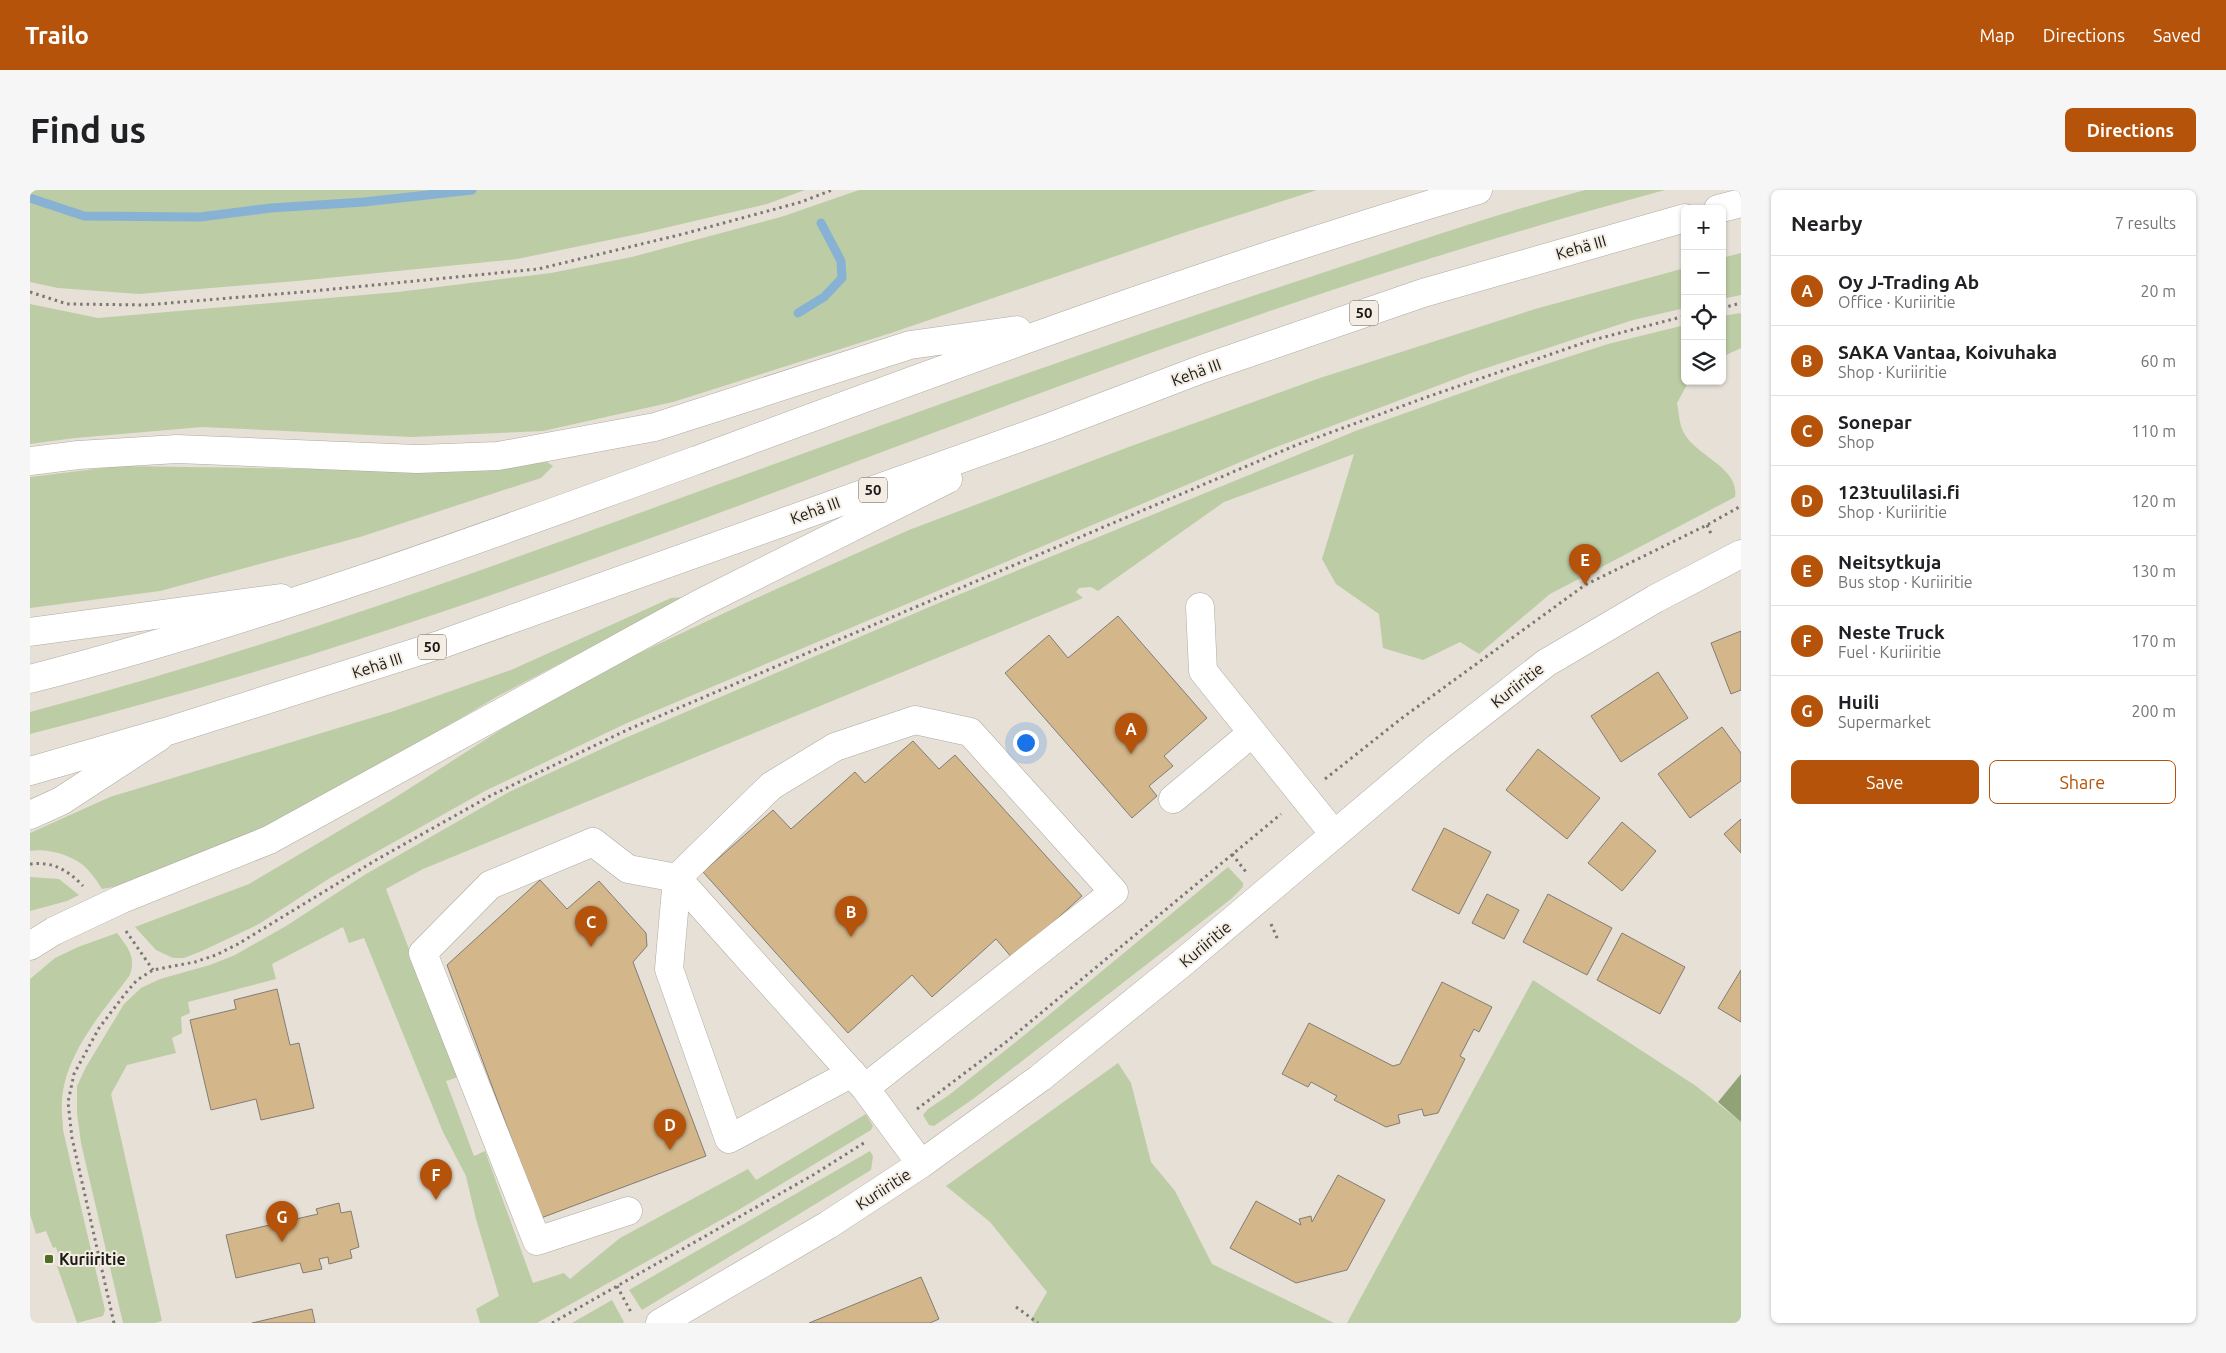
<!DOCTYPE html>
<meta charset="utf-8">
<style>
body{margin:0;font-family:Ubuntu,sans-serif;background:#f6f6f6;color:#202124}
.controls{position:absolute;right:15px;top:15px;display:grid;overflow:hidden;border-radius:8px;box-shadow:0 1px 4px #0004}
.controls button{width:45px;height:45px;display:grid;place-items:center;padding:0;border:0;border-bottom:1px solid #e0e0e0;background:#fff;color:#202124;font:25px sans-serif}
.you{position:absolute;left:995px;top:552px;width:18px;height:18px;margin:-12px;border:4px solid #fff;border-radius:50%;background:#1a73e8;box-shadow:0 0 0 8px #1a73e833}
.badge{display:grid;place-items:center;width:32px;height:32px;border-radius:50%;background:#b45309;color:#fff;font-size:16px;font-weight:700}
.pin{position:absolute;translate:-50% -41px;filter:drop-shadow(0 1px 2px #0008)}
.pin::after{content:'';position:absolute;top:26px;width:18px;height:15px;background:inherit;clip-path:polygon(0 0,100% 0,50% 100%)}
.list{margin:0;padding:0;list-style:none}
h2{display:flex;justify-content:space-between;align-items:center;height:65px;margin:0;padding:0 20px;font-size:21px}
h2 small{font-size:16px;font-weight:400;color:#757577}
.list li{display:grid;grid-template-columns:32px 1fr auto;gap:15px;align-items:center;box-sizing:border-box;height:70px;padding:0 20px;border-top:1px solid #e0e0e0}
.list b{display:block;font-size:19px;white-space:nowrap}
.list p{margin:0;font-size:16px;white-space:nowrap;color:#757577}
.list em{font-size:16px;font-style:normal;color:#757577}
.actions{display:flex;gap:10px;padding:15px 20px}
.actions a{flex:1;padding:11px 0;border:1px solid #b45309;border-radius:8px;text-align:center;font-size:18px;color:#b45309}
.actions .main{background:#b45309;color:#fff}
.icon{flex:none;width:28px;height:28px;fill:none;stroke:currentColor;stroke-width:2;stroke-linecap:round;stroke-linejoin:round}
.map{position:relative;flex:none;width:1711px;height:1133px;overflow:hidden;border-radius:8px}
header{display:flex;align-items:center;gap:30px;box-sizing:border-box;height:70px;padding:0 25px;background:#b45309;color:#fff}
header strong{font-size:24px}
nav{display:flex;gap:28px;margin-inline-start:auto;font-size:18px}
.intro{display:flex;align-items:center;justify-content:space-between;box-sizing:border-box;height:120px;padding:0 30px}
h1{margin:0;font-size:35px}
.button{padding:12px 22px;border-radius:8px;background:#b45309;color:#fff;font-size:18px;font-weight:700}
main{display:flex;gap:30px;padding:0 30px}
aside{flex:1;background:#fff;border-radius:8px;box-shadow:0 1px 4px #0004}
.map>svg:first-child{display:block}
</style>
<header>
<strong>Trailo</strong>
<nav><a>Map</a><a>Directions</a><a>Saved</a></nav>
</header>
<div class="intro"><h1>Find us</h1><a class="button">Directions</a></div>
<main>
<div class="map">
<svg width="1711" height="1133" viewBox="0 0 1711 1133">
<rect width="100%" height="100%" fill="#e6e0d7"/>
<path fill="#bccca5" d="M0,0H775L737,14L613,43L487,69L267,91L109,104L28,98L0,92Z
M829,0H1287L1156,42L861,143L643,212L513,241L382,247L172,237L45,248L0,254V114L68,128L368,102L521,83L602,67L754,26Z
M1555,0H1635C1501,36 1369,77 1237,122C934,226 638,349 333,448C223,484 112,515 0,544V522C234,460 462,377 689,294C885,223 1081,152 1280,87C1371,57 1462,25 1555,0Z
M1711,63V105L1692,109V68Z
M1655,78V118L1603,130L1441,183L1241,259L597,533L455,601L300,688L229,734L172,761L154,768H143L126,760L105,737L219,694L363,609L475,537L586,474L722,410L879,340L1104,255L1290,188L1505,119Z
M1711,123V158L1692,167V126Z
M1655,135V191H1659L1647,213C1649,222 1649,235 1654,243C1666,266 1710,278 1705,307L1520,404L1449,464L1430,452L1393,470L1353,458L1349,424L1306,394L1292,369L1324,264L1194,312L1068,401L1061,397L1049,398L1046,402L1053,408L393,679L356,699L428,887L416,891L444,966L455,961L503,1093L534,1083L540,1089L590,1048L718,979L726,990L836,924L843,936L841,940L705,1022L507,1133H450L446,1119L469,1106L446,1029L436,986L413,942L334,748L319,753L313,737L242,774L246,789L158,812L160,823L151,827L152,843L142,848L146,863L97,875L81,904L132,1131L125,1133H93L51,953L47,923V896L56,877L94,814L111,798L130,789L180,775L205,765L256,736L336,684L479,602L593,549L911,412L1328,240L1476,187L1578,154Z
M517,272L523,276L511,288L330,347L130,401L0,418V287L89,276L412,281Z
M657,407L468,506L299,606L187,659L100,694L72,699C68,693 64,686 58,680C46,666 18,658 0,661V643L80,607L364,521L481,480L641,408Z
M1198,677L1213,693V697L1201,709L943,909L904,936L899,935L893,925L898,919L919,905L997,843Z
M0,687L29,689L49,705L37,711L0,721Z
M87,743C98,758 106,766 100,785C73,821 33,866 32,913C31,921 33,931 33,940L75,1120L73,1126L47,1133L27,1076H32L26,1057L23,1058L16,1041L6,1044L0,1024V789L25,768L48,757Z
M1503,790L1666,896L1711,932V1133H1317Z
M1088,873L1101,893L1121,972L1145,1001L1182,1074L1304,1133H1003L1001,1130L1017,1102L960,1032L916,996Z
M840,961L843,966L841,980L612,1120L599,1100Z
M582,1110L594,1132L592,1133H542Z"/>
<path fill="#91a376" d="M1711,884V932L1688,912Z"/>
<g fill="none" stroke-linecap="round" stroke-linejoin="round">
<path stroke="#88b2d4" stroke-width="9" d="M0,8L54,26L170,27L241,18L334,12L442,0
M768,123L794,107L812,88L811,71L791,33"/>
</g>
<path fill="#d3b78b" stroke="#827c74" d="M1088,426L1177,528L1134,566L1143,576L1119,596L1127,606L1102,628L975,483L1019,445L1038,468Z
M1711,441V500L1701,504L1681,453Z
M1628,482L1658,528L1591,572L1561,526Z
M1692,537L1711,563V591L1660,628L1628,584Z
M883,551L909,579L925,565L1052,706L983,769L966,749L902,807L882,785L818,843L673,682L743,620L761,639L825,582L835,593Z
M1508,559L1570,608L1537,649L1476,600Z
M1711,629V663L1694,644Z
M1592,632L1626,661L1592,701L1558,673Z
M1414,638L1461,662L1429,724L1382,700Z
M510,690L537,719L569,691L616,743L617,756L603,772L676,966L511,1028L417,775Z
M1457,704L1489,720L1474,749L1442,733Z
M1518,704L1582,738L1557,785L1493,752Z
M1592,743L1655,777L1630,824L1567,790Z
M1711,780V832L1688,818Z
M1412,792L1462,817L1449,842L1444,839L1430,866L1435,869L1408,923L1394,926L1392,919L1368,925L1370,933L1356,937L1304,910L1307,906L1281,892L1278,897L1252,884L1279,833L1363,876L1370,874Z
M247,799L260,855L269,853L284,918L231,930L226,909L181,920L160,830L206,819L204,810Z
M1308,985L1355,1010L1317,1080L1266,1093L1200,1058L1226,1011L1271,1035L1269,1029L1281,1026L1282,1032Z
M309,1013L311,1023L321,1021L329,1057L320,1060L322,1068L299,1074L298,1067L289,1069L292,1079L273,1083L270,1073L206,1088L196,1045L288,1024L286,1019Z
M891,1087L909,1129L900,1133H779Z
M282,1119L285,1133H222Z"/>
<g fill="none" stroke-linecap="round" stroke-linejoin="round">
<defs>
<path id="minor" d="M1170,417L1173,481L1304,644
M0,442L251,408
M1143,609L1222,543
M0,625L31,611L129,547
M822,883L699,949L639,779L647,688L741,596L805,557L885,530L940,542L1084,702L835,898
M598,1021L507,1051L393,763L460,695L563,652L598,679L647,688L835,898L891,974
M630,1133L798,1035L891,974L1010,888L1151,774L1408,557L1516,473L1625,409L1711,364"/>
<path id="highway" d="M1688,19L1711,13
M0,271L48,265L147,259L387,269L468,266L625,237L880,155L987,140
M0,489C226,431 445,351 664,271C924,175 1183,78 1448,0
M0,581L135,542L412,454L1020,237L1172,179L1393,103L1655,28
M0,756L24,741L92,709L239,650L669,414L918,289"/>
</defs>
<use href="#minor" stroke="#afaaa1" stroke-width="29"/>
<use href="#highway" stroke="#afaaa1" stroke-width="29"/>
<path stroke="#7c7873" stroke-width="3" stroke-dasharray="2.5 4" stroke-linecap="butt" d="M0,102L37,114L115,115L273,102L508,79L653,44L771,12L802,0
M1692,118L1711,113
M1677,335L1682,346
M1295,589L1372,528L1555,395L1677,335L1711,316
M1202,664L1216,682
M0,674C22,671 38,680 53,696
M1241,734L1248,750
M96,741L123,780
M887,919L976,852L1251,624
M587,1096L602,1124
M986,1117L1008,1133
M84,1133L42,948L38,912L44,884L69,838L95,804L107,790L123,780L165,772L186,765L208,754L346,670L460,606L599,539L1264,256L1394,208L1559,151L1655,126
M522,1133L783,985L837,951"/>
<use href="#minor" stroke="#fff" stroke-width="28"/>
<use href="#highway" stroke="#fff" stroke-width="28"/>
</g>
<rect fill="#4c6e26" stroke="#f3ede4" stroke-width="2" x="14" y="1064" width="10" height="10" rx="2.5"/>
<g text-anchor="middle" stroke-width="4" stroke-linejoin="round" paint-order="stroke">
<g fill="#f3ede4" stroke="#5c5954" stroke-width="1">
<rect x="1320" y="110.5" width="28" height="25" rx="4"/>
<rect x="829" y="287.5" width="28" height="25" rx="4"/>
<rect x="388" y="444.5" width="28" height="25" rx="4"/>
</g>
<g font-size="15" font-weight="bold" fill="#1c1a17">
<text x="1334" y="128">50</text>
<text x="843" y="305">50</text>
<text x="402" y="462">50</text>
</g>
<g font-size="16" fill="#1c1a17" stroke="#f3ede4">
<text transform="translate(1551 57) rotate(-16)" y="6">Kehä III</text>
<text transform="translate(1166 182) rotate(-20)" y="6">Kehä III</text>
<text transform="translate(785 320) rotate(-20)" y="6">Kehä III</text>
<text transform="translate(347 475) rotate(-18)" y="6">Kehä III</text>
<text transform="translate(1487 495) rotate(-38)" y="6">Kuriiritie</text>
<text transform="translate(1175 754) rotate(-40)" y="6">Kuriiritie</text>
<text transform="translate(853 999) rotate(-33)" y="6">Kuriiritie</text>
</g>
<g font-size="16" font-weight="bold" fill="#1c1a17" stroke="#f3ede4" text-anchor="start">
<text x="29" y="1075">Kuriiritie</text>
</g>
</g>
</svg>
<div class="controls">
<button>+</button>
<button>−</button>
<button><svg class="icon" aria-label="locate" viewBox="0 0 24 24"><circle cx="12" cy="12" r="6"/><path d="M12 2v4M12 18v4M2 12h4M18 12h4"/></svg></button>
<button><svg class="icon" aria-label="layers" viewBox="0 0 24 24"><path d="M12 4l9 5-9 5-9-5zM3 14l9 5 9-5"/></svg></button>
</div>
<div class="you"></div>
<div class="pin badge" style="left:1101px;top:564px">A</div>
<div class="pin badge" style="left:821px;top:747px">B</div>
<div class="pin badge" style="left:561px;top:757px">C</div>
<div class="pin badge" style="left:640px;top:960px">D</div>
<div class="pin badge" style="left:1555px;top:395px">E</div>
<div class="pin badge" style="left:406px;top:1010px">F</div>
<div class="pin badge" style="left:252px;top:1052px">G</div>
</div>
<aside>
<h2>Nearby<small>7 results</small></h2>
<ul class="list">
<li><span class="badge">A</span><div><b>Oy J-Trading Ab</b><p>Office · Kuriiritie</p></div><em>20 m</em></li>
<li><span class="badge">B</span><div><b>SAKA Vantaa, Koivuhaka</b><p>Shop · Kuriiritie</p></div><em>60 m</em></li>
<li><span class="badge">C</span><div><b>Sonepar</b><p>Shop</p></div><em>110 m</em></li>
<li><span class="badge">D</span><div><b>123tuulilasi.fi</b><p>Shop · Kuriiritie</p></div><em>120 m</em></li>
<li><span class="badge">E</span><div><b>Neitsytkuja</b><p>Bus stop · Kuriiritie</p></div><em>130 m</em></li>
<li><span class="badge">F</span><div><b>Neste Truck</b><p>Fuel · Kuriiritie</p></div><em>170 m</em></li>
<li><span class="badge">G</span><div><b>Huili</b><p>Supermarket</p></div><em>200 m</em></li>
</ul>
<div class="actions"><a class="main">Save</a><a>Share</a></div>
</aside>
</main>
